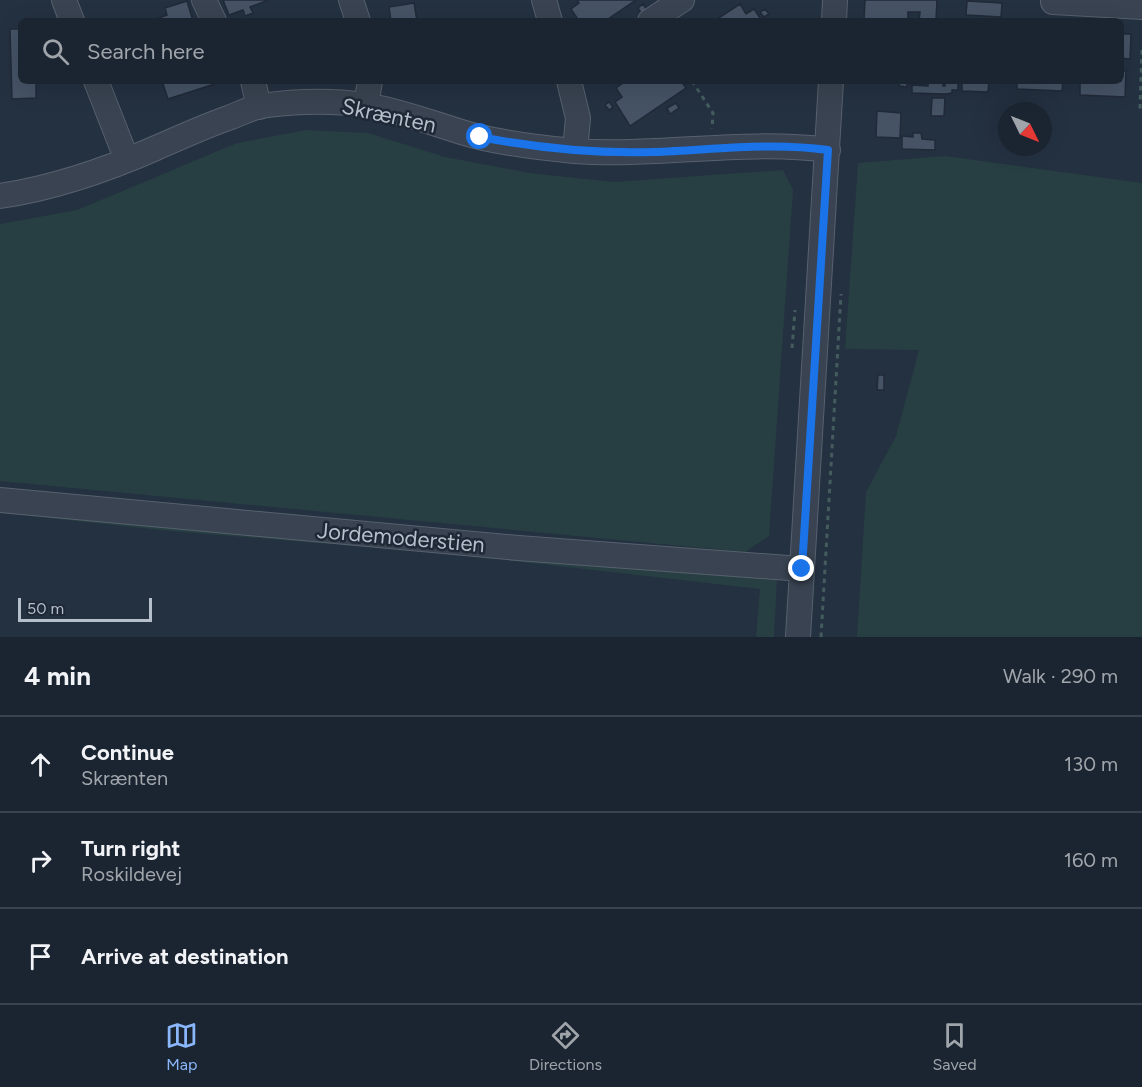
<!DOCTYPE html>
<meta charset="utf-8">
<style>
body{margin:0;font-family:Figtree,sans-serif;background:#242d39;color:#f1f3f6}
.compass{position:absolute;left:998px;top:102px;width:54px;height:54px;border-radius:50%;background:#1b2531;box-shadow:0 6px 24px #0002;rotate:133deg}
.scale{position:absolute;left:18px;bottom:15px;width:134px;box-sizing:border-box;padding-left:6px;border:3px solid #b5becb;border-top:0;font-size:16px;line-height:21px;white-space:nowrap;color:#b5becb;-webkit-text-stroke:4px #1e2836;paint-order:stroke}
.stop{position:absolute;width:18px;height:18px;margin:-14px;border:4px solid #1a73e8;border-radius:50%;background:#fff}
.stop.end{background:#1a73e8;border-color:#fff;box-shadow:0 2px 6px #0008}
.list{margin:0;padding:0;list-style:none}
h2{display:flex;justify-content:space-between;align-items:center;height:78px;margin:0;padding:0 24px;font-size:26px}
h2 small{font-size:20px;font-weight:400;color:#a0a5ab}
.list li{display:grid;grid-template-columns:39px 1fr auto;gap:18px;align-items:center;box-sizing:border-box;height:96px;padding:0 24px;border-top:2px solid #39424d}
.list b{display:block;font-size:22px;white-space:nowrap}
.list p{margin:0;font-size:20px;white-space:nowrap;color:#a0a5ab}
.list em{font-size:20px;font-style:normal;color:#a0a5ab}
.icon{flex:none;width:33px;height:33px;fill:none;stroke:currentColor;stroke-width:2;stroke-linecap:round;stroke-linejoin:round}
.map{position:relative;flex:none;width:1142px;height:637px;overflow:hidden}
.search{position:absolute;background:#1b2531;box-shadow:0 6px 24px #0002;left:18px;right:18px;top:18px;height:66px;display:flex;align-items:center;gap:15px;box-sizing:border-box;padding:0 21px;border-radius:9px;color:#a0a5ab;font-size:22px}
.sheet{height:366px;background:#1b2531}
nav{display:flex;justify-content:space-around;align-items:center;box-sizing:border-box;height:84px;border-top:2px solid #39424d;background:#1b2531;font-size:16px;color:#a0a5ab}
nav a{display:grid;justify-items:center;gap:3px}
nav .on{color:#8ab7fb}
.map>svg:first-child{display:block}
</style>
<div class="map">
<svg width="1142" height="637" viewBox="0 0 1142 637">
<rect width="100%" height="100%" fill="#243141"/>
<path fill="#273f42" d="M306,130L368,133L445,157L530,173L614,182L783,170L793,190L769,536L745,552L0,481V224L77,210L237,143Z
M945,156L1142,183V637H857L866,492L896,436L919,350L845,349L858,163Z
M0,507L777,578L774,637H756L760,589L452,554L170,531L0,513Z"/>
<path fill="#455365" stroke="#202a38" stroke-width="1.5" d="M223,0H269L250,7L253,13L245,16L243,10L229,15Z
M577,0H636L605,21H579L571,9L579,3Z
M865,0H937L936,21H919L920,12H908V21H864Z
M187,1L193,21H150L167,15L165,8Z
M967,1L1002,3L1001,17L966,15Z
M414,3L417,21H391L389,7Z
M643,4L647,10L641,13L638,8Z
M740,4L746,14L754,9L762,21H714Z
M765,9L769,14L764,17L760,12Z
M10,29H21V81H36V98L12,99Z
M1122,34H1131L1130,59L1121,58Z
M1121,71H1126L1125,97L1080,95V81H1121Z
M162,81H221V82L168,99Z
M626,81H681L686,88L630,126L615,102L622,97L616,88Z
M900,81H907V87L899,86Z
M928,81H943V86H945V81L958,82V90H952V93L945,94L912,93V85L928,86Z
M962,81H989L988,92L962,91Z
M1017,81H1063L1062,91L1017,89Z
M932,98H945L944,116H931Z
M609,102L613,107L609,110L605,105Z
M676,103L679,108L670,114L667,108Z
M877,111L901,113L900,138L876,137Z
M913,133H921L922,139L935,140V150L902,149V136L913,137Z
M878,375H884V390H877Z"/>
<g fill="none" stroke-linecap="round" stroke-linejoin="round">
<defs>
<path id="minor" d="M64,0L72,21
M204,0L214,21
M351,0L358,21
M544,0L550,21
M1053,2L1142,7
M650,21L682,0
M834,21L835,0
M96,81L127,160
M253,81L259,107
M569,81L578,118L575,151
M366,105L370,81
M0,196C54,188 106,170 156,148C181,137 205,126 231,117C241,113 251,108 261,106C295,101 331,100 365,105C404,111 441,127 479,137C510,144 542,148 574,151C658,157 743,139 828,150
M0,500L518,548L802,569
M798,637L831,81"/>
</defs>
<use href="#minor" stroke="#57616e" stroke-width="26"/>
<path stroke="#455c5f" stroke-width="3" stroke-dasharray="4.5 4.5" stroke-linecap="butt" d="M1142,50L1140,107L1142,112
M692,81L713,113L712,129
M792,348L795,310
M821,637L841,294"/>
<use href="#minor" stroke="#394351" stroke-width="24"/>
</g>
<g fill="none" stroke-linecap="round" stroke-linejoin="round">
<path stroke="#1a73e8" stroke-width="8" d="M480,137C538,148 595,154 654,152C712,150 769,142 828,150L802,569"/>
</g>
<g text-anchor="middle" stroke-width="5" stroke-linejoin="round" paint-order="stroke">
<g font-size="22" fill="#b5becb" stroke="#1e2836">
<text transform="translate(389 115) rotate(12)" y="8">Skrænten</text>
<text transform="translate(401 537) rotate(5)" y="8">Jordemoderstien</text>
</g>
</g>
</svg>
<svg class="compass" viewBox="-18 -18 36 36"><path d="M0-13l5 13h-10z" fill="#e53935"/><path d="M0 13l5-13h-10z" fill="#a0a5ab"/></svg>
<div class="scale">50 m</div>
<div class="stop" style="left:480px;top:137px"></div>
<div class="stop end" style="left:802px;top:569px"></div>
<div class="search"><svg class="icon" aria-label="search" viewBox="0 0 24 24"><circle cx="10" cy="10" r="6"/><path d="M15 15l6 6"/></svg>Search here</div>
</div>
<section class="sheet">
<h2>4 min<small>Walk · 290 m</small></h2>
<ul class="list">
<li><svg class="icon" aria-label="ahead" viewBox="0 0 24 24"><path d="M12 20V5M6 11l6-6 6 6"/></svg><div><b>Continue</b><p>Skrænten</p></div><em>130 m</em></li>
<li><svg class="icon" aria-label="right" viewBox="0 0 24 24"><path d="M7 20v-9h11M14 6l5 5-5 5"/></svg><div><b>Turn right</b><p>Roskildevej</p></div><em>160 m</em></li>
<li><svg class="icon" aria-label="arrive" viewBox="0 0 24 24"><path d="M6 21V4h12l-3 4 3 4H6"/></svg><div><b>Arrive at destination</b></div></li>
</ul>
</section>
<nav>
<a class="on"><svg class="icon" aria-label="map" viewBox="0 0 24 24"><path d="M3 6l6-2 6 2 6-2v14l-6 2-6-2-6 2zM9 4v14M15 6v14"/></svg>Map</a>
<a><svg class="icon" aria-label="directions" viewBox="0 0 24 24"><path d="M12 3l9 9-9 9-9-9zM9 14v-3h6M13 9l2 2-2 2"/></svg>Directions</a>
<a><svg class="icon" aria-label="saved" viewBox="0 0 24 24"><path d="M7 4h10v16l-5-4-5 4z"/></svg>Saved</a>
</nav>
